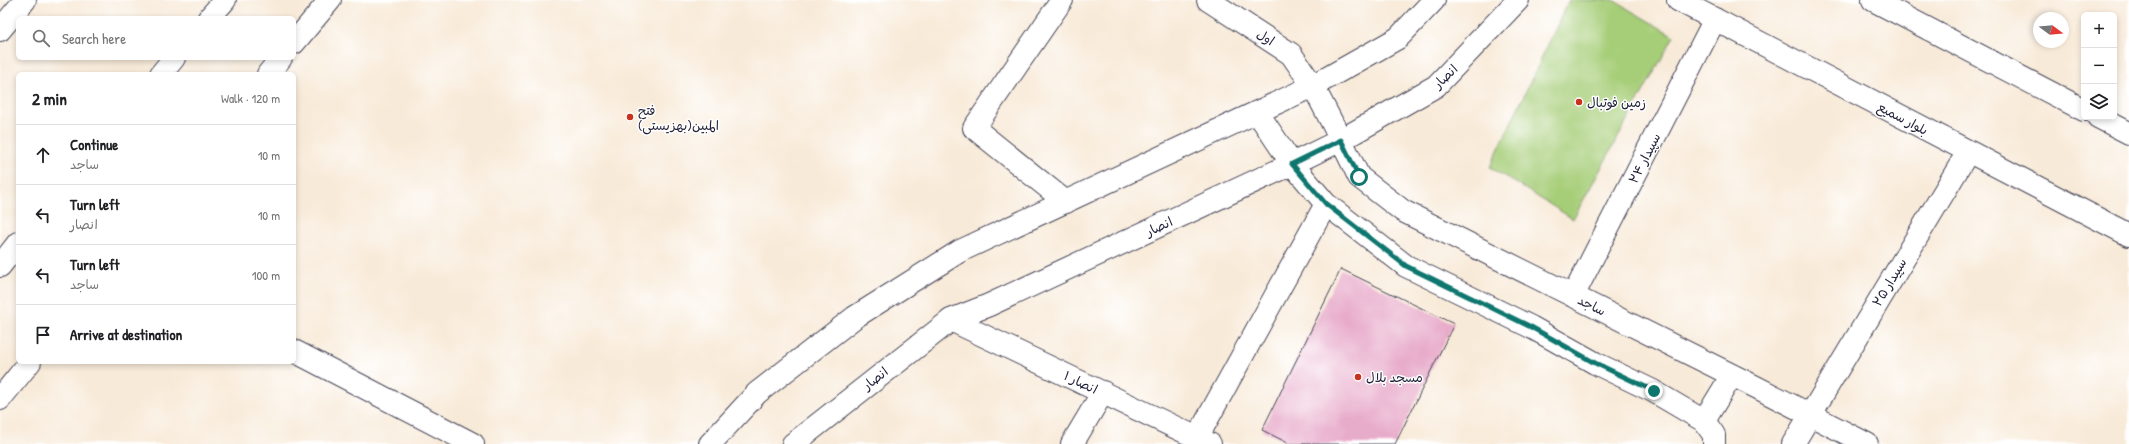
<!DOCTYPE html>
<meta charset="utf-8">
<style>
body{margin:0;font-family:"Patrick Hand","Playpen Sans Arabic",sans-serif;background:#f2f2f2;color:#202124}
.controls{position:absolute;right:12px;top:12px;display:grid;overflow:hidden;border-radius:6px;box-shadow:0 2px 6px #0003}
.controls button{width:36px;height:36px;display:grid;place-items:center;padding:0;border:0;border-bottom:1px solid #e0e0e0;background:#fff;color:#202124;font:20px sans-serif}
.compass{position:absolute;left:2033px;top:12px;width:36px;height:36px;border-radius:50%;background:#fff;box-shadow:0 2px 6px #0003;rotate:106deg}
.stop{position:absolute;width:12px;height:12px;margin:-9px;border:3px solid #0f766e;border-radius:50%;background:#fff}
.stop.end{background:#0f766e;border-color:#fff;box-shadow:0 1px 4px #0008}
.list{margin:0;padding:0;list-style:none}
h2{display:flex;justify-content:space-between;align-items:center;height:52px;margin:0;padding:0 16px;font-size:17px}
h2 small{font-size:13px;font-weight:400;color:#757577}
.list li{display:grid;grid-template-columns:26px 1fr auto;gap:12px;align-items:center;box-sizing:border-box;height:60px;padding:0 16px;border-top:1px solid #e0e0e0}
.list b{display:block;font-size:15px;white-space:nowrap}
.list p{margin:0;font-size:13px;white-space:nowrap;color:#757577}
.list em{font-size:13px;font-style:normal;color:#757577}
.icon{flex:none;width:22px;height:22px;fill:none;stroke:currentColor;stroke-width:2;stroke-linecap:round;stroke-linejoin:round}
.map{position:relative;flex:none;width:2129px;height:444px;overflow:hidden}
.search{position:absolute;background:#fff;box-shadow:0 2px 6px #0003;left:16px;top:16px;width:280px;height:44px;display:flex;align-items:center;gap:10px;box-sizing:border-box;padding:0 14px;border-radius:6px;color:#757577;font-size:15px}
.panel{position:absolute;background:#fff;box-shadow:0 2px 6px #0003;left:16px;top:72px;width:280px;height:292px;border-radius:6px}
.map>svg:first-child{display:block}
</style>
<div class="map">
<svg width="2129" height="444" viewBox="0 0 2129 444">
<rect width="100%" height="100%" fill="#fff"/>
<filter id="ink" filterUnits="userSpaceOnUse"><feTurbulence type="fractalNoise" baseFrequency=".025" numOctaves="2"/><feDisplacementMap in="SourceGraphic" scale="8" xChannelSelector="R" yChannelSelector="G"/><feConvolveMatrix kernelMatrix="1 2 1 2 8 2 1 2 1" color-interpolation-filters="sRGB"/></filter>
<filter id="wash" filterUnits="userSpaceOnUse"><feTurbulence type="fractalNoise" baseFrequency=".012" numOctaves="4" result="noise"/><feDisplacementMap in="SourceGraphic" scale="16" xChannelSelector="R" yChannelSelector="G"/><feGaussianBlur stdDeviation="0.9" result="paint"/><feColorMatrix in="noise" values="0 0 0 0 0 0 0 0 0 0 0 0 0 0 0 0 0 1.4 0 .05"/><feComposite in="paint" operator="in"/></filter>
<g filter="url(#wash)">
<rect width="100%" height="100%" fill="#f8ead8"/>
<path fill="#a6cd77" stroke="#647859" d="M1569,0H1613L1674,36L1573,219L1490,167Z"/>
<g id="blocks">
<path fill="#e8accb" d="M1341,269L1454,324L1395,444H1290L1262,430Z"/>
</g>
</g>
<g filter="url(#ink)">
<use href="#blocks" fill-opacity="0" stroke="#424053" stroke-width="1"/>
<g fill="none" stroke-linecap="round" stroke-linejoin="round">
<defs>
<path id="street" d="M1062,0L974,128L1066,202
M1208,0L1291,54L1313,86
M1678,0L2129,235
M1873,0L2084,110
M0,30L25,0
M2098,117L2129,133
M1341,140L1359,177L1403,211L1756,387L1867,444
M1292,164L1326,204L1406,266L1531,327L1595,363L1653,391L1704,421L1714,435V444
M1573,296L1715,19
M951,320L1210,444
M294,351L473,444
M1704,421L1732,375
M1197,438L1326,204
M1072,444L1103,392
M1793,444L1968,152"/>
<path id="secondary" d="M1313,86L1341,140
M1257,112L1292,164
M710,444L757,393L855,317L960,251L1313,86L1398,38L1434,0
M793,444L951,320L989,305L1292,164L1341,140L1436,86L1518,0"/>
<path id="primary" d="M209,18L225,0
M294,43L330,0
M161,74L174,58
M268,74L281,58
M0,266L18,243
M0,399L30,362"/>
</defs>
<use href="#street" stroke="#424053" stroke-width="24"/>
<use href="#secondary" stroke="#424053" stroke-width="24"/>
<use href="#primary" stroke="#424053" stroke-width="24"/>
<use href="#street" stroke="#fff" stroke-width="22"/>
<use href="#secondary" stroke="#fff" stroke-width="22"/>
<use href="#primary" stroke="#fff" stroke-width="22"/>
</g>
</g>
<g fill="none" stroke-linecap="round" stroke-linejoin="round" filter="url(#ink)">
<path stroke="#0f766e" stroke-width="5" d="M1359,177L1341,140L1292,164L1326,204L1406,266L1531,327L1595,363L1654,391"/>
</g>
<g fill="#c8321e" stroke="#fff" stroke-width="1.5">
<circle cx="1579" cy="102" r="4"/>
<circle cx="630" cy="117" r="4"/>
<circle cx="1358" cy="377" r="4"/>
</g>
<g text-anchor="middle" stroke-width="3" stroke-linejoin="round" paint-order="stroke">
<g font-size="13" fill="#22223b" stroke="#fff">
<text transform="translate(1266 37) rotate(33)" y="5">اول</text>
<text transform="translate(1445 76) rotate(-44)" y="5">انصار</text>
<text transform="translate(1903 118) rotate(28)" y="5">بلوار سمیع</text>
<text transform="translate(1644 158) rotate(-63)" y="5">سپیدار ۲۴</text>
<text transform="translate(1159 226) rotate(-25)" y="5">انصار</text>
<text transform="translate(1889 282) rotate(-59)" y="5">سپیدار ۲۵</text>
<text transform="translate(1592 305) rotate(26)" y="5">ساجد</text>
<text transform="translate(875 378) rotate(-38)" y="5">انصار</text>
<text transform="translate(1081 382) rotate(26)" y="5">انصار ۱</text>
</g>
<g font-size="13" fill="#22223b" stroke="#fff" text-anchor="start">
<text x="1587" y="107">زمین فوتبال</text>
<text x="638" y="115">فتح<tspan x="638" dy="15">المبین(بهزیستی)</tspan></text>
<text x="1366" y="382">مسجد بلال</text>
</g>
</g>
</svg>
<div class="controls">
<button>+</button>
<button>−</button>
<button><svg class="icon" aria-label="layers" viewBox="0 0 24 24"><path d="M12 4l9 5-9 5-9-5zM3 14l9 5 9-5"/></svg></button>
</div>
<svg class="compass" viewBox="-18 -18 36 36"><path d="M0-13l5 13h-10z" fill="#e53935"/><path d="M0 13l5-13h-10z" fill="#757577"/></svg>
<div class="stop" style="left:1359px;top:177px"></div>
<div class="stop end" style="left:1654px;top:391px"></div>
<div class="search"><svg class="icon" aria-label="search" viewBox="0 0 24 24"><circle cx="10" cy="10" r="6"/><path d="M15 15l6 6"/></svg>Search here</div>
<section class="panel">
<h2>2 min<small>Walk · 120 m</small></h2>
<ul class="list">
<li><svg class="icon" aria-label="ahead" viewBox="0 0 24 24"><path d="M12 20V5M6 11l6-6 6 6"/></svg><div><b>Continue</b><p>ساجد</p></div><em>10 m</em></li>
<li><svg class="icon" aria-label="left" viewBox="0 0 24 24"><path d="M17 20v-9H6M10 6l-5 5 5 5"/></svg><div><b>Turn left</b><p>انصار</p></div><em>10 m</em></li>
<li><svg class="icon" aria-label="left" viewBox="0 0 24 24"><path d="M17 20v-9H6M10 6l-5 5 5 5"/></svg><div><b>Turn left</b><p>ساجد</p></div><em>100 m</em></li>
<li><svg class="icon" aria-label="arrive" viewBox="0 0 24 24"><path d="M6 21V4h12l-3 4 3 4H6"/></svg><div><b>Arrive at destination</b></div></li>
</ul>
</section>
</div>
